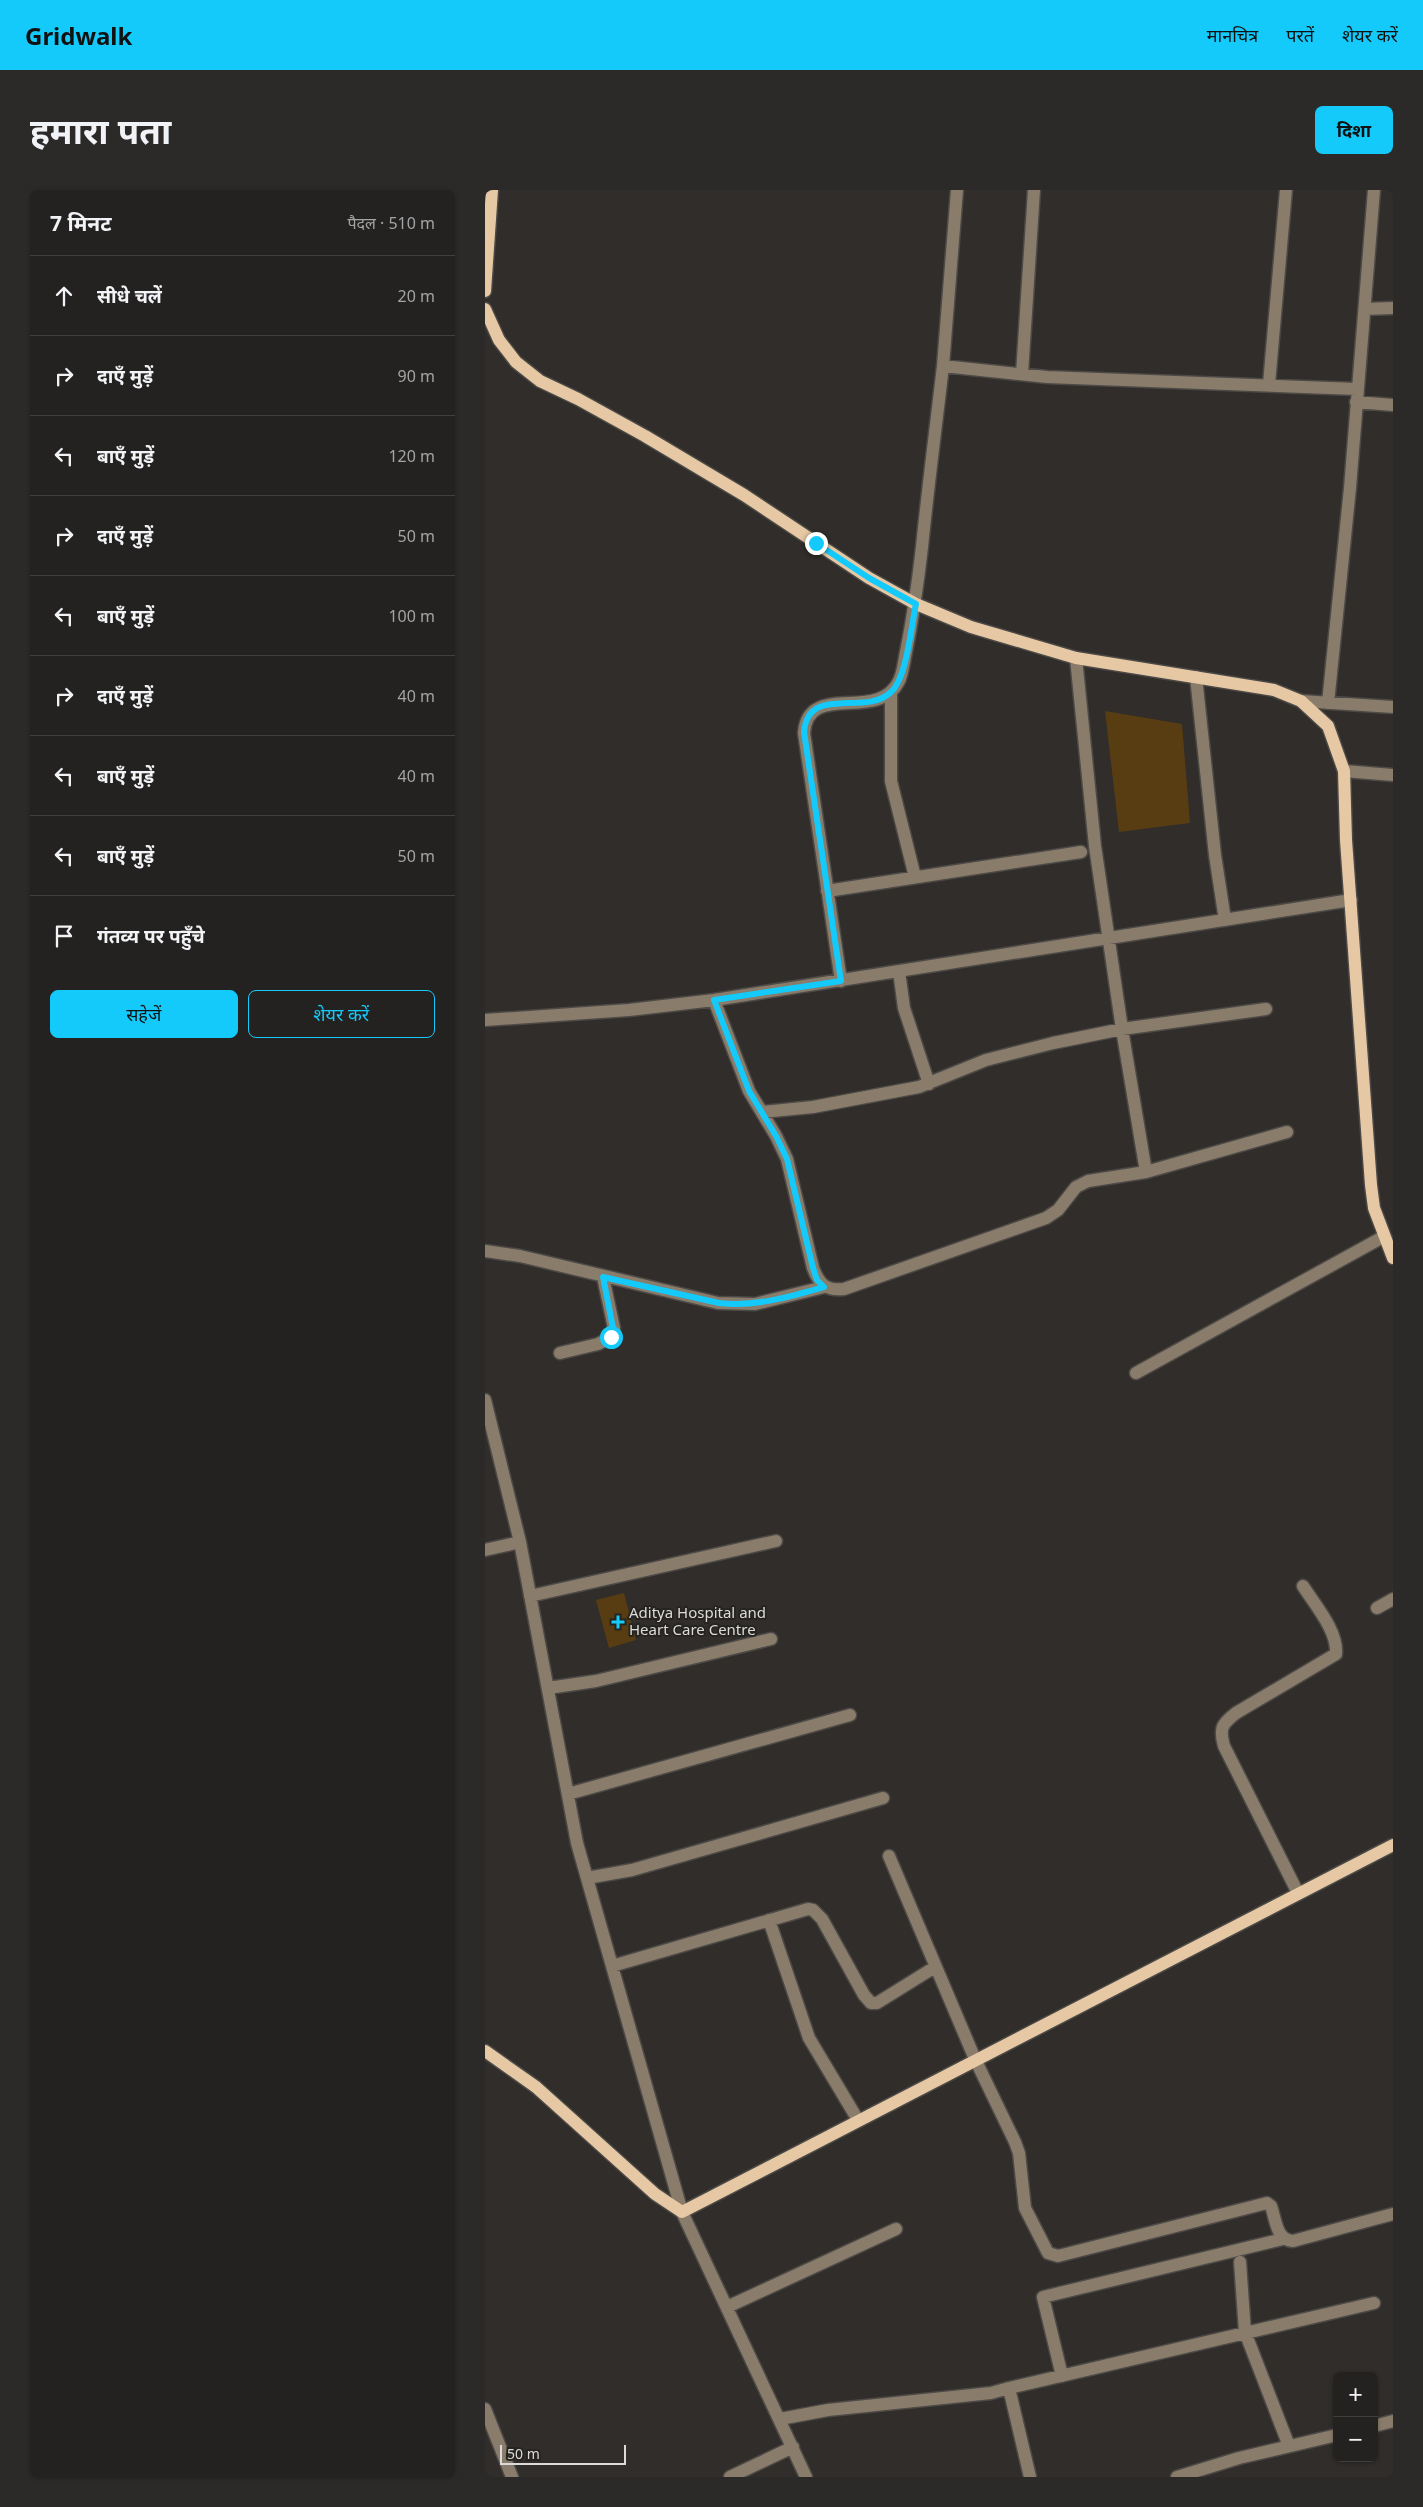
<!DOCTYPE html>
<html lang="hi">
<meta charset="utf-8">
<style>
body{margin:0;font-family:"Noto Sans","Noto Sans Devanagari",sans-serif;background:#2c2a29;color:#f1f3f6}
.controls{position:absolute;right:15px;bottom:15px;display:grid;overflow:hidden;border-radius:8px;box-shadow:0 1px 4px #0004}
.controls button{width:45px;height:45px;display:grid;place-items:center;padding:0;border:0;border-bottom:1px solid #413f3e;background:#242220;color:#f1f3f6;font:25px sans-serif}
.scale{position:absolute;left:15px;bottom:12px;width:126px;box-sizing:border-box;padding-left:5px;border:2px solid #dddbd9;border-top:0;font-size:14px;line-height:18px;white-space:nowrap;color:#dddbd9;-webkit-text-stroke:4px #262420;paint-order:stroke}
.stop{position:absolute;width:15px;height:15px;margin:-11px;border:4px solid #14cafb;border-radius:50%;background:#fff}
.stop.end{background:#14cafb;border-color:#fff;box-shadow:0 1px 5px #0008}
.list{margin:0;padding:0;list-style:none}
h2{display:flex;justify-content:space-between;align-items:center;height:65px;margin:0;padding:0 20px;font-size:21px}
h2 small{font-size:16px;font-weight:400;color:#a3a4a5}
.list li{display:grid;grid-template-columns:32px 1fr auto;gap:15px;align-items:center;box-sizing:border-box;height:80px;padding:0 20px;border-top:1px solid #413f3e}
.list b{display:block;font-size:19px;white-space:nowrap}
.list em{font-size:16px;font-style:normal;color:#a3a4a5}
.actions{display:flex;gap:10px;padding:15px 20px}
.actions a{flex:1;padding:11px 0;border:1px solid #14cafb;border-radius:8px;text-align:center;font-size:18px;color:#14cafb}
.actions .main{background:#14cafb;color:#111}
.icon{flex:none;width:28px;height:28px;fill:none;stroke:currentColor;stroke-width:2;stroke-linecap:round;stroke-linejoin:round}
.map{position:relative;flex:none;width:908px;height:2287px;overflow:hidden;border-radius:8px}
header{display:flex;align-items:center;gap:30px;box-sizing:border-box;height:70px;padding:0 25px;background:#14cafb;color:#111}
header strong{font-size:24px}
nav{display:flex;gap:28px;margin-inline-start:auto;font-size:18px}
.intro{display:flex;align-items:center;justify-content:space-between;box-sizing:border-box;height:120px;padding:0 30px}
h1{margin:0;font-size:35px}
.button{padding:12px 22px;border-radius:8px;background:#14cafb;color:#111;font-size:18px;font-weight:700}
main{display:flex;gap:30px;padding:0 30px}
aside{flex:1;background:#242220;border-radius:8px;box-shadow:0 1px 4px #0004}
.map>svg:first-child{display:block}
</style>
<header>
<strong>Gridwalk</strong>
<nav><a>मानचित्र</a><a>परतें</a><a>शेयर करें</a></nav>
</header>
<div class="intro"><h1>हमारा पता</h1><a class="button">दिशा</a></div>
<main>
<aside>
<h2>7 मिनट<small>पैदल · 510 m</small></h2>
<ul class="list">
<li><svg class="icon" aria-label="ahead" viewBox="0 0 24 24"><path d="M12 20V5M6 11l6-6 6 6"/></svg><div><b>सीधे चलें</b></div><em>20 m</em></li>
<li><svg class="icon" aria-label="right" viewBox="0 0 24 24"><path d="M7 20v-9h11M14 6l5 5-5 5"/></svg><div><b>दाएँ मुड़ें</b></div><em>90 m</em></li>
<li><svg class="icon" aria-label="left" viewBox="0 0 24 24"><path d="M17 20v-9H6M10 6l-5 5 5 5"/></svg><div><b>बाएँ मुड़ें</b></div><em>120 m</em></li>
<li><svg class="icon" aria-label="right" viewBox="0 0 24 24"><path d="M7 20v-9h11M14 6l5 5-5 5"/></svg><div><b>दाएँ मुड़ें</b></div><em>50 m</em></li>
<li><svg class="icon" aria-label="left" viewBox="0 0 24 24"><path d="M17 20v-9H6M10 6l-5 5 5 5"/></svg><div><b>बाएँ मुड़ें</b></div><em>100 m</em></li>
<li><svg class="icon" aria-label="right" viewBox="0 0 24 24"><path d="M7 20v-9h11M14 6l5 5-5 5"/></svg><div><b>दाएँ मुड़ें</b></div><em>40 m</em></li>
<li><svg class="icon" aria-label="left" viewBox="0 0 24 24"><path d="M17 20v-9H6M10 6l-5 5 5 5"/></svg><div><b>बाएँ मुड़ें</b></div><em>40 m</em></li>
<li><svg class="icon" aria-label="left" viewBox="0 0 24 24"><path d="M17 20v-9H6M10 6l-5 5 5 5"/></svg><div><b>बाएँ मुड़ें</b></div><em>50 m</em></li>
<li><svg class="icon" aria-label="arrive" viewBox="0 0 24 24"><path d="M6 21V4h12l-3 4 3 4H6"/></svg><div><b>गंतव्य पर पहुँचे</b></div></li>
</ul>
<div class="actions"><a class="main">सहेजें</a><a>शेयर करें</a></div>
</aside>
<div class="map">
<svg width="908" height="2287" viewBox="0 0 908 2287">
<rect width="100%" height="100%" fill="#302d2a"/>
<path fill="#593d12" d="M620,521L697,534L705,633L634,642Z
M139,1403L151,1450L124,1458L111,1410Z"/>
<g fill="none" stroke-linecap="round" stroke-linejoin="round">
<defs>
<path id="minor" d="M880,119L908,118
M458,176L472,0
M537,184L549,0
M784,194L801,0
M871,212L908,215
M591,468L610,656L637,839L661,982
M711,487L730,665L740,730
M406,503V591L430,687
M816,511L908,517
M843,513L865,298L889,0
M859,581L908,585
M342,701L596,662
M414,781L419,818L444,894
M356,791L319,543C323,490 393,534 414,491C418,483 419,471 421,462C428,427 433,392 437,357C443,297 451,236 458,176L562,187L872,199
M229,810L264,901L291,946L302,969L328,1078C334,1094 341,1101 359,1099L561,1028L573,1020L591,997L603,991L661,982L802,942
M0,830L144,820L229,810L866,710
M277,922L328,917L434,897L501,870L568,853L637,839L781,819
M0,1061L35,1066L233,1113L270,1114L339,1097
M75,1163L113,1154L126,1147L129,1138L118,1087
M651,1183L898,1047
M0,1210L35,1352L92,1653L197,2022L321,2287
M0,1360L35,1352
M45,1406L291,1351
M892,1418L908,1409
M63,1498L111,1491L286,1449
M83,1604L365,1525
M404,1666L490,1869L530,1952L534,1963L540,2018L563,2063L573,2066L782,2013L786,2016C791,2030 791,2050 808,2051L908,2024
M102,1688L147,1680L398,1608
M813,1703L739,1556C734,1538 737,1534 751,1523L851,1464C853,1441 830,1415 818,1396
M284,1730L324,1848L373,1930
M127,1776L323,1719L328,1720L337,1729L379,1805L386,1813H392L450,1777
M755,2072L760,2142L804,2256
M242,2117L411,2039
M577,2186L558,2107L798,2049
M0,2219L27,2287
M295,2229L343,2220L506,2203L524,2198
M889,2236L908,2231
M245,2287L308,2257
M545,2287L524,2198L889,2113
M692,2287L754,2268L852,2245"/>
<path id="major" d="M0,101L7,0
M0,119L14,150L31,172L55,191L93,209L160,246L259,305L384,388L431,414L486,437L591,468L789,500L816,511L843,536L859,581L861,650L886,995L889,1018L908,1068
M0,1861L51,1897L170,2004L197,2022L908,1655"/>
</defs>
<use href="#minor" stroke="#4c4946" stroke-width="15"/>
<use href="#major" stroke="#4c4946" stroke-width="15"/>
<use href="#minor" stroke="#897c6a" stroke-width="12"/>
<use href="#major" stroke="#e6c9a4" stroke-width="12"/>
</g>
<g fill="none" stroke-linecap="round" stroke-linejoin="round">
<path stroke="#14cafb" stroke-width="6" d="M126,1147L128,1138L118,1087L234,1113C271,1117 303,1107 339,1097L332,1090L328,1078L302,969L291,946L264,901L229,810L356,791L319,542C323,494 380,527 406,502C422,488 426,436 431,414L384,388L331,353"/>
</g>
<path fill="#14cafb" stroke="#262420" stroke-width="2" d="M130.5 1424.5h5v5h5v5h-5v5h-5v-5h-5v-5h5z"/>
<g text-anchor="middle" stroke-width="4" stroke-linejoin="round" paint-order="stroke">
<g font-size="15" fill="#dddbd9" stroke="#262420" text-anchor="start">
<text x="144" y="1428">Aditya Hospital and<tspan x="144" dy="17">Heart Care Centre</tspan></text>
</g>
</g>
</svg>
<div class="controls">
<button>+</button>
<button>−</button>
</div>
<div class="scale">50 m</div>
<div class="stop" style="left:126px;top:1147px"></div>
<div class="stop end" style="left:331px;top:353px"></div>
</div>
</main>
